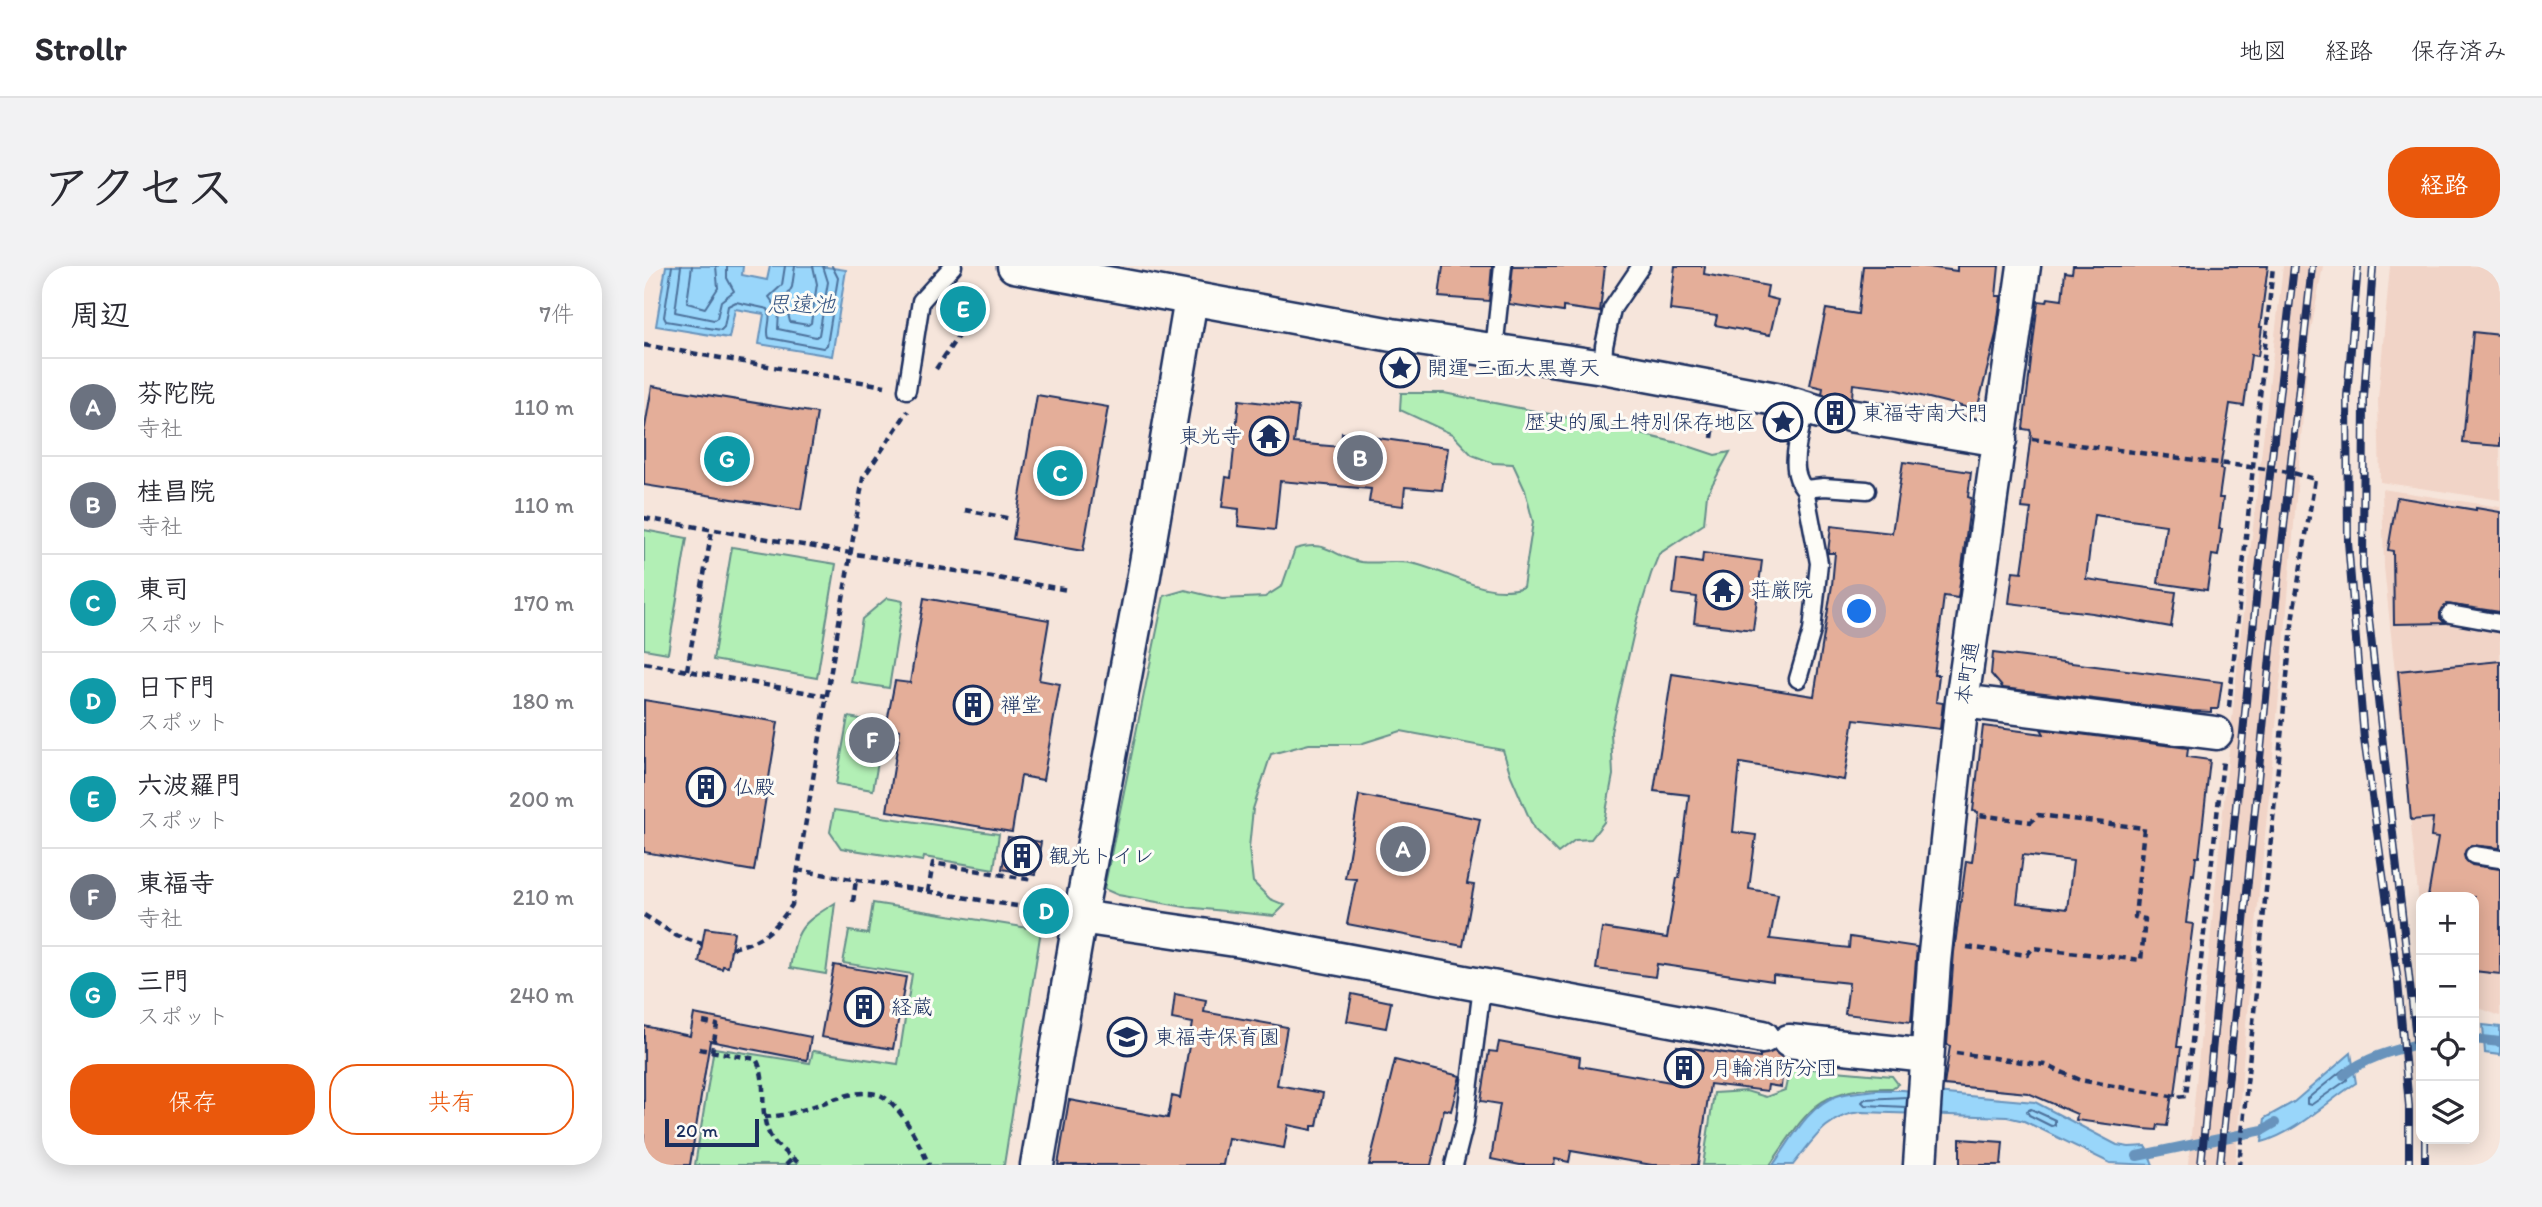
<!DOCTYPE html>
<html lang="ja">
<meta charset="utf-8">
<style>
body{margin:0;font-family:Itim,"Klee One",sans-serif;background:#f2f2f3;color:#2b2b33}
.controls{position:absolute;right:21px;bottom:21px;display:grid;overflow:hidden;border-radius:14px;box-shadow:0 4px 18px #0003}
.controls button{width:63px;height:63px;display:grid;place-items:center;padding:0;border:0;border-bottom:2px solid #e1e1e2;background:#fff;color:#2b2b33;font:35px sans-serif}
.scale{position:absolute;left:21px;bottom:18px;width:94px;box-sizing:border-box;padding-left:7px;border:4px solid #1b2f5e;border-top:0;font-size:19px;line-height:24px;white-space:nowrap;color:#1b2f5e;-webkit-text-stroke:5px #fdfcf7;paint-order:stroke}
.you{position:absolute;left:1216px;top:346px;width:24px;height:24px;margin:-18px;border:5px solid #fff;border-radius:50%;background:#1a73e8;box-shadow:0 0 0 10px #1a73e833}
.badge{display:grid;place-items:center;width:46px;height:46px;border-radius:50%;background:#ea580c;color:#fff;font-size:23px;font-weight:700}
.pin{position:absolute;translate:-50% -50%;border:4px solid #fff;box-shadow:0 2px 7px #0006}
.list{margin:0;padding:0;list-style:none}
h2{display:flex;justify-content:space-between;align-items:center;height:91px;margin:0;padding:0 28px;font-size:30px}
h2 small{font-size:23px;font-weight:400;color:#7c7c81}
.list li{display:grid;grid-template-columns:46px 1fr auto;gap:21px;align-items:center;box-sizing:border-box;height:98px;padding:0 28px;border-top:2px solid #e1e1e2}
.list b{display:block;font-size:26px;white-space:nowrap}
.list p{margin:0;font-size:23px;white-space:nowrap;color:#7c7c81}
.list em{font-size:23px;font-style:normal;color:#7c7c81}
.actions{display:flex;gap:14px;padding:21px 28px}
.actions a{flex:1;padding:16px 0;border:2px solid #ea580c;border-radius:28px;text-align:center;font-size:24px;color:#ea580c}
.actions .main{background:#ea580c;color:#fff}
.icon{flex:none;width:38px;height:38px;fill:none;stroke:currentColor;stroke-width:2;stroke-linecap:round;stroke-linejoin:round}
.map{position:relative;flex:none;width:1856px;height:899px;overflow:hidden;border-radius:28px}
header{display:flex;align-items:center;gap:42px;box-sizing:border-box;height:98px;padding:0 35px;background:#fff;border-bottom:2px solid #e1e1e2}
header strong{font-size:33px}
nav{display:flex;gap:38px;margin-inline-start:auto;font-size:24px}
.intro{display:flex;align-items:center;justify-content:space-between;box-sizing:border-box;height:168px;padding:0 42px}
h1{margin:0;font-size:49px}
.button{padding:18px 32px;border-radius:28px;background:#ea580c;color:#fff;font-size:24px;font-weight:700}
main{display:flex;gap:42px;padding:0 42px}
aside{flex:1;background:#fff;border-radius:28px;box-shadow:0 4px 18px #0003}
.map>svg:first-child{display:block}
</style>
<header>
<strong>Strollr</strong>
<nav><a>地図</a><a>経路</a><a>保存済み</a></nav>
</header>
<div class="intro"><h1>アクセス</h1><a class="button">経路</a></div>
<main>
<aside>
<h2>周辺<small>7件</small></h2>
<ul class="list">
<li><span class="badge" style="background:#6b7280">A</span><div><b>芬陀院</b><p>寺社</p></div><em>110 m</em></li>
<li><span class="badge" style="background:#6b7280">B</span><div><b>桂昌院</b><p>寺社</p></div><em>110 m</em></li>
<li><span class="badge" style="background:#0f9aa8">C</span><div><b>東司</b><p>スポット</p></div><em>170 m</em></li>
<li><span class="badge" style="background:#0f9aa8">D</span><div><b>日下門</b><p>スポット</p></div><em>180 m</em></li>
<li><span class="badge" style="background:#0f9aa8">E</span><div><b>六波羅門</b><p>スポット</p></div><em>200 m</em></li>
<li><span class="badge" style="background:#6b7280">F</span><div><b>東福寺</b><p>寺社</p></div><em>210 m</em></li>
<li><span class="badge" style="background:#0f9aa8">G</span><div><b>三門</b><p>スポット</p></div><em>240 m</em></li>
</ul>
<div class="actions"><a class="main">保存</a><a>共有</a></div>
</aside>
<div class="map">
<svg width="1856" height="899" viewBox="0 0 1856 899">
<rect width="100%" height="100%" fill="#f6e5db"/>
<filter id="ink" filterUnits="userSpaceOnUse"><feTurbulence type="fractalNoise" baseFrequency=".0143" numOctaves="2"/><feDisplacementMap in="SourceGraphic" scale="14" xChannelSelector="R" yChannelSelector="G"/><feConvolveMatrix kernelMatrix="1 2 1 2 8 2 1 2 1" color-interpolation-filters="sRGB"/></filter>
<g filter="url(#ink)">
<path fill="#f1d4c7" d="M1639,0H1679L1665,75L1640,380L1602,758L1591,899H1544L1595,383Z
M1746,0H1856V234L1736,216L1734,133Z
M1738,223L1856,241V750L1830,740V631H1777V656L1740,301Z"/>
<path fill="#b2efb5" stroke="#668f8a" stroke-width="2" d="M757,127H800L951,157L1038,178L1071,189L1086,186L1063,228L1060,258L1015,288L1007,308L993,353L967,466L969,509L960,556L947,573L931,574L914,587L890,563L867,510L859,484L757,465L716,478H665L627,488L609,543L605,582L609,616L626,633L641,639L630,650L541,641L474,629L460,623L520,330L541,324L578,333L621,331L638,320L651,283C685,273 688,291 717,296C733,298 750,294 766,297C802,303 842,334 879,321L889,256L881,224L869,198L849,197L828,189L808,168L756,144Z
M0,264L43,272L24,387L0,383Z
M88,281L192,298L173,412L69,394Z
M243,332L259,335L245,422L207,416L218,353Z
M204,451L241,457L229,524L192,518Z
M190,544L355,568L350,603L280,591L279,595L197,582L186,566Z
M191,637L182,708L146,702C153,661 156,659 191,637Z
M229,637L397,664L360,899H51L70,782L166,797L169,785L254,798L268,708L199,697L205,665L224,668Z
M1146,801L1248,810L1254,818L1248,822C1173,821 1166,842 1126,899H1059L1070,827L1102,825L1122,831L1141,824Z"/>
<path fill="#99d6fa" stroke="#6793bc" stroke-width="2" d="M22,0H99L98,9L123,14L126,0H176L202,4L188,90L115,78L120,48L91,43L85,72L12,60Z
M1839,759L1856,761V789L1841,787Z
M1707,787L1712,817C1684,835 1650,868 1618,876L1621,852L1650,836Z
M1232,824H1258L1391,836L1473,879L1485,881L1502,880L1509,899L1466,897L1380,855L1363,851L1218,846C1184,848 1169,874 1149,899H1129C1146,876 1164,839 1193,830C1205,826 1219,826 1232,824Z"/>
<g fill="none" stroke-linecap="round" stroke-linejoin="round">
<path stroke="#4d729c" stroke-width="2" d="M28,0L20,51L22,55L77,64L80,61L84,40L92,36L124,43C129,53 121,63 125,72L179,82L183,79L194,12L188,0
M37,0L31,46L70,54L73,52L77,35L90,25L83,12V0
M48,0L43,37L61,42L74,22L72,0
M141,0L138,19L125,31L135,45L134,63L172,71L175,69L184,16L179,0
M151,0L148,21L141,34L146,56L164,59L167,57L173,18L169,0
M1700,803L1703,806V814L1667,839L1663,838V833Z
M1262,841L1221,839L1218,836L1221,833L1263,831
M1387,843L1411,854V859L1407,860L1385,849L1383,845Z"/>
<path stroke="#6793bc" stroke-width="10" d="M1830,773L1856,776
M1700,809C1722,791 1751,784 1777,777
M1493,890L1619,864L1631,857"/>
</g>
<path fill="#e4ae99" stroke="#1b2f5e" stroke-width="2" fill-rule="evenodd" d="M799,0H848L845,35L795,31Z
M869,0H961L956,46L919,41V46L865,38Z
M1031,0H1061L1060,8L1124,20L1122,31L1134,34L1126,69L1071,59L1073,50L1026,44Z
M1219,0H1278L1313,5V0H1355L1352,30H1357L1352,68L1333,144L1249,123L1209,118L1208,131L1199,132L1191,137L1178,128L1179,122L1166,119L1182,43L1214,48Z
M1429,0H1624L1616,61H1618L1614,90L1607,89L1600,140L1586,138L1576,203L1579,204L1575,232H1579L1575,263H1578L1574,290L1568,289L1563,324L1514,317L1522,259L1450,249L1442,313L1532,326L1527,361L1448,347L1365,337L1369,305L1378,306L1387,243L1378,242L1387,167L1386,164L1379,163L1394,35L1403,36L1404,32L1418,34L1421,6L1428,7Z
M307,25L336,30L331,60L302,55Z
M1829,66L1856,69V180L1819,177Z
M8,120L173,147L157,244L0,219V167Z
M393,129L464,141L439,285L369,273Z
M595,134L654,141L650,177L697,181L698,167L804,182L798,224L761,221L759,240L725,236L727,223L636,215L631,264L594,260L595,243L578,241L582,211L587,212Z
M1259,196L1327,206L1324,231L1327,232L1314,332L1300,330L1290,409H1295L1292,436L1299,437L1296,463L1210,453L1200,514L1096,497L1089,566L1112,569L1105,623L1134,628L1126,673L1205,682L1206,671L1273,681L1267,756L1201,748L1205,717L1129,709V715L1013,698L1011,711L952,703L958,662L1023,672L1033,612H1035L1045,529L1010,525L1028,408L1170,430L1188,319L1191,287H1184L1187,260L1248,267Z
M1753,231L1832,244V242L1856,246V346L1803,338L1796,347V352L1801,357L1750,358L1749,285L1744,284Z
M1059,287L1118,295L1109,364L1050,357L1053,331L1029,328L1033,293L1058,297Z
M280,332L405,354L395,414L416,418L399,514L377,510L368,566L243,545L256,464L242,461L251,415L266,417Z
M1349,387L1578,416L1574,443H1567V446L1548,445L1359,422L1347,408Z
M1856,395V582L1827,579L1820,588L1821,593L1828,599L1856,603V708L1830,705V631H1784L1794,572L1787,571L1789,552L1767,554L1754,405Z
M0,434L134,456L110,605L0,586Z
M1339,460L1400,468L1397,463L1544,482L1543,491L1566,494L1555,591H1552L1550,609L1548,608L1542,657L1549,658L1533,781H1537L1531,829L1528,828L1523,860L1514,859L1513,864L1500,863L1432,854L1433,848L1384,827L1300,819L1306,780L1303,779L1310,686L1322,595L1328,596L1334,546L1329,545ZM1379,589L1429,595L1423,643L1373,637Z
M715,529L836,553L823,618L830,619L819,680L703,658L712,613L701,612Z
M364,571L397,576L391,609L358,603Z
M387,628L421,634L415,665L382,659Z
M61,662L90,666L84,701L79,700L78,703L55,696Z
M190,699L262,711L249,783L177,771Z
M531,728L562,734L560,746L643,761L633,819L679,827L673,860H668V864L644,859L640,882L584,872L579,899H414L425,834L524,852L528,830L536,832L549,757L528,753Z
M708,728L747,736L742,762L703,755Z
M50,748L167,771L163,794L66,775L46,899H0V760L46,770Z
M855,776L936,791L935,800L1027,816L1033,780L1116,792V789L1130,785L1140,792L1137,821L1124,819L1123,825L1066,818L1054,899H1008L927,885L925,896L911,893L910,899H876L847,893L856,838L837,835L845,785L853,786Z
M751,794L816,810L807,845L800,843L787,899H725Z
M1316,873L1359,876L1357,899H1316Z"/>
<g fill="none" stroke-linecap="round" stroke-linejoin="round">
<defs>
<path id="service" d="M850,84L859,0
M959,101L960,80L968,43L997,0
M263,124L277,35L309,0
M1161,223L1180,221L1223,224
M1806,348L1856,357
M1154,413L1168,365L1175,297L1161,223C1142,204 1157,166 1161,142
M1830,589L1856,593
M810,899L821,856L838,721"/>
<path id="minor" d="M370,0L748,69L959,101L1132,133L1176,146
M1205,149L1356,174
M1318,435L1572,467
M436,651L598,675L1119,771
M1145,775L1283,790
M393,899L436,651L500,309L547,33
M1276,899L1290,696L1318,435L1380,0"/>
</defs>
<use href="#service" stroke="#1b2f5e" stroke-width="21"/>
<use href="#minor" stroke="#1b2f5e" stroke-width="37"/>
<path stroke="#1b2f5e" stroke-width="4.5" stroke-dasharray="7 5" stroke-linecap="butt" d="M0,79L241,120
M292,103L316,67L317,58
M1068,172L1071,152
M1388,173L1645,206L1671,213L1649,349L1595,899
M321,244L368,253
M0,252L424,324
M0,397L182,430
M43,404L68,264
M1585,441L1629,0
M153,604L385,642
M284,626L289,597L389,614
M209,636L212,614
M0,649L33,670L58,678
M1323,681L1383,689L1389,682L1497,694L1501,653L1491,651L1500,562L1394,549L1387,556L1335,549
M88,682C118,675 130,665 148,639L219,212L264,145
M59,756L73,759L68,785
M55,783L112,793C126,817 112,848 128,873C135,883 148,891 157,899
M1312,787L1401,799L1436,814L1532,831L1542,830L1579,495
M120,851C145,850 164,842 188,834C201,829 221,824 236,829C256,837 276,879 285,899
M142,899L149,892"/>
<use href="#service" stroke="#fdfcf7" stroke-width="16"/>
<use href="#minor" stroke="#fdfcf7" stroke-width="32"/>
<defs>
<path id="rail" d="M1714,0L1703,130L1704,276L1720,473L1754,716L1765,840V899
M1729,0L1720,131L1719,300L1777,817
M1781,873V899
M1557,899L1614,313L1650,0
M1576,899L1627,381L1668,0"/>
</defs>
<use href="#rail" stroke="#1b2f5e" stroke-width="8"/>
<use href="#rail" stroke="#fdfcf7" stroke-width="5" stroke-dasharray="16" stroke-linecap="butt"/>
</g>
</g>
<defs>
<symbol id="sight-ring" viewBox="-11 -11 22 22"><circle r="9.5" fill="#fdfcf7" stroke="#1b2f5e" stroke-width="1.5"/><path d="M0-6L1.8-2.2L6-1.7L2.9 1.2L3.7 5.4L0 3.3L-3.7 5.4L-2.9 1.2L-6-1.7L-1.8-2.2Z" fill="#1b2f5e"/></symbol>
<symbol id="building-ring" viewBox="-11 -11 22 22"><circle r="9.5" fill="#fdfcf7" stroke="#1b2f5e" stroke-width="1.5"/><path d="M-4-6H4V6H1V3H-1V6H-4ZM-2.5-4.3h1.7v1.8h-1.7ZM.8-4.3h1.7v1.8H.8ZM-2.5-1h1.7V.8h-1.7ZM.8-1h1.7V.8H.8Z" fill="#1b2f5e"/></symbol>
<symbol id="temple-ring" viewBox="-11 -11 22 22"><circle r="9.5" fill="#fdfcf7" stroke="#1b2f5e" stroke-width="1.5"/><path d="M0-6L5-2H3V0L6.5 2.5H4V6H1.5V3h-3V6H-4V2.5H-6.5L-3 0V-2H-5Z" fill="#1b2f5e"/></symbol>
<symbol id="school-ring" viewBox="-11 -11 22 22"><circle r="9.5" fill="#fdfcf7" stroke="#1b2f5e" stroke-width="1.5"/><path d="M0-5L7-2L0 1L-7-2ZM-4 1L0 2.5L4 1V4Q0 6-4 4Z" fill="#1b2f5e"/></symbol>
</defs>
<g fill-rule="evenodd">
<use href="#sight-ring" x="734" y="80" width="44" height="44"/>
<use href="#building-ring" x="1169" y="125" width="44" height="44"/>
<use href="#sight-ring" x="1117" y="134" width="44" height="44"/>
<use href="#temple-ring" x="603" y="148" width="44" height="44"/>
<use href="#temple-ring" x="1057" y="302" width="44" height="44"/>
<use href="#building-ring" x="307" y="417" width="44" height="44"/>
<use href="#building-ring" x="40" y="499" width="44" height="44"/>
<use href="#building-ring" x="356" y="568" width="44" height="44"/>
<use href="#building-ring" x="198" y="719" width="44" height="44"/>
<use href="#school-ring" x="461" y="749" width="44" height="44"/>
<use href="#building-ring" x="1018" y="780" width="44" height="44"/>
</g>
<g text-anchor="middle" stroke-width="6" stroke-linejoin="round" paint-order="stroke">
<g font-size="21" fill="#1b2f5e" stroke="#fdfcf7" text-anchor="start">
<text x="783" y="109">開運 三面大黒尊天</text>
<text x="1218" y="154">東福寺南大門</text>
<text x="1112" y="163" text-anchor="end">歴史的風土特別保存地区</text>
<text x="598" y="177" text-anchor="end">東光寺</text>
<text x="1106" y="331">荘厳院</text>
<text x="356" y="446">禅堂</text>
<text x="89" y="528">仏殿</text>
<text x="405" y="597">観光トイレ</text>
<text x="247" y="748">経蔵</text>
<text x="510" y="778">東福寺保育園</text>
<text x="1067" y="809">月輪消防分団</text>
</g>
<g font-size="21" fill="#1b2f5e" stroke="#fdfcf7">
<text transform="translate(1323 407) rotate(-82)" y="7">本町通</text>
</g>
<g font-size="23" font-style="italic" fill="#3a5985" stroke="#fdfcf7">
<text x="157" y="46">思遠池</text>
</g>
</g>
</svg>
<div class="controls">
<button>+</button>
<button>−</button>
<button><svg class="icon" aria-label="locate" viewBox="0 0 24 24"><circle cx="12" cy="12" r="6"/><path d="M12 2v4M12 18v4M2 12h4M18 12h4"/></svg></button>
<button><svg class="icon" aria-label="layers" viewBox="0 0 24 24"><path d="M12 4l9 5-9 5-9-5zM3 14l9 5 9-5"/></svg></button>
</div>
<div class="scale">20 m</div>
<div class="you"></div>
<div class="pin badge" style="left:759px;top:583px;background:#6b7280">A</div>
<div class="pin badge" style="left:716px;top:192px;background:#6b7280">B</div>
<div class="pin badge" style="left:416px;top:207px;background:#0f9aa8">C</div>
<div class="pin badge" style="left:402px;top:645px;background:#0f9aa8">D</div>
<div class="pin badge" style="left:319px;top:43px;background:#0f9aa8">E</div>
<div class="pin badge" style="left:228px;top:474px;background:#6b7280">F</div>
<div class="pin badge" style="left:83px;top:193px;background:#0f9aa8">G</div>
</div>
</main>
